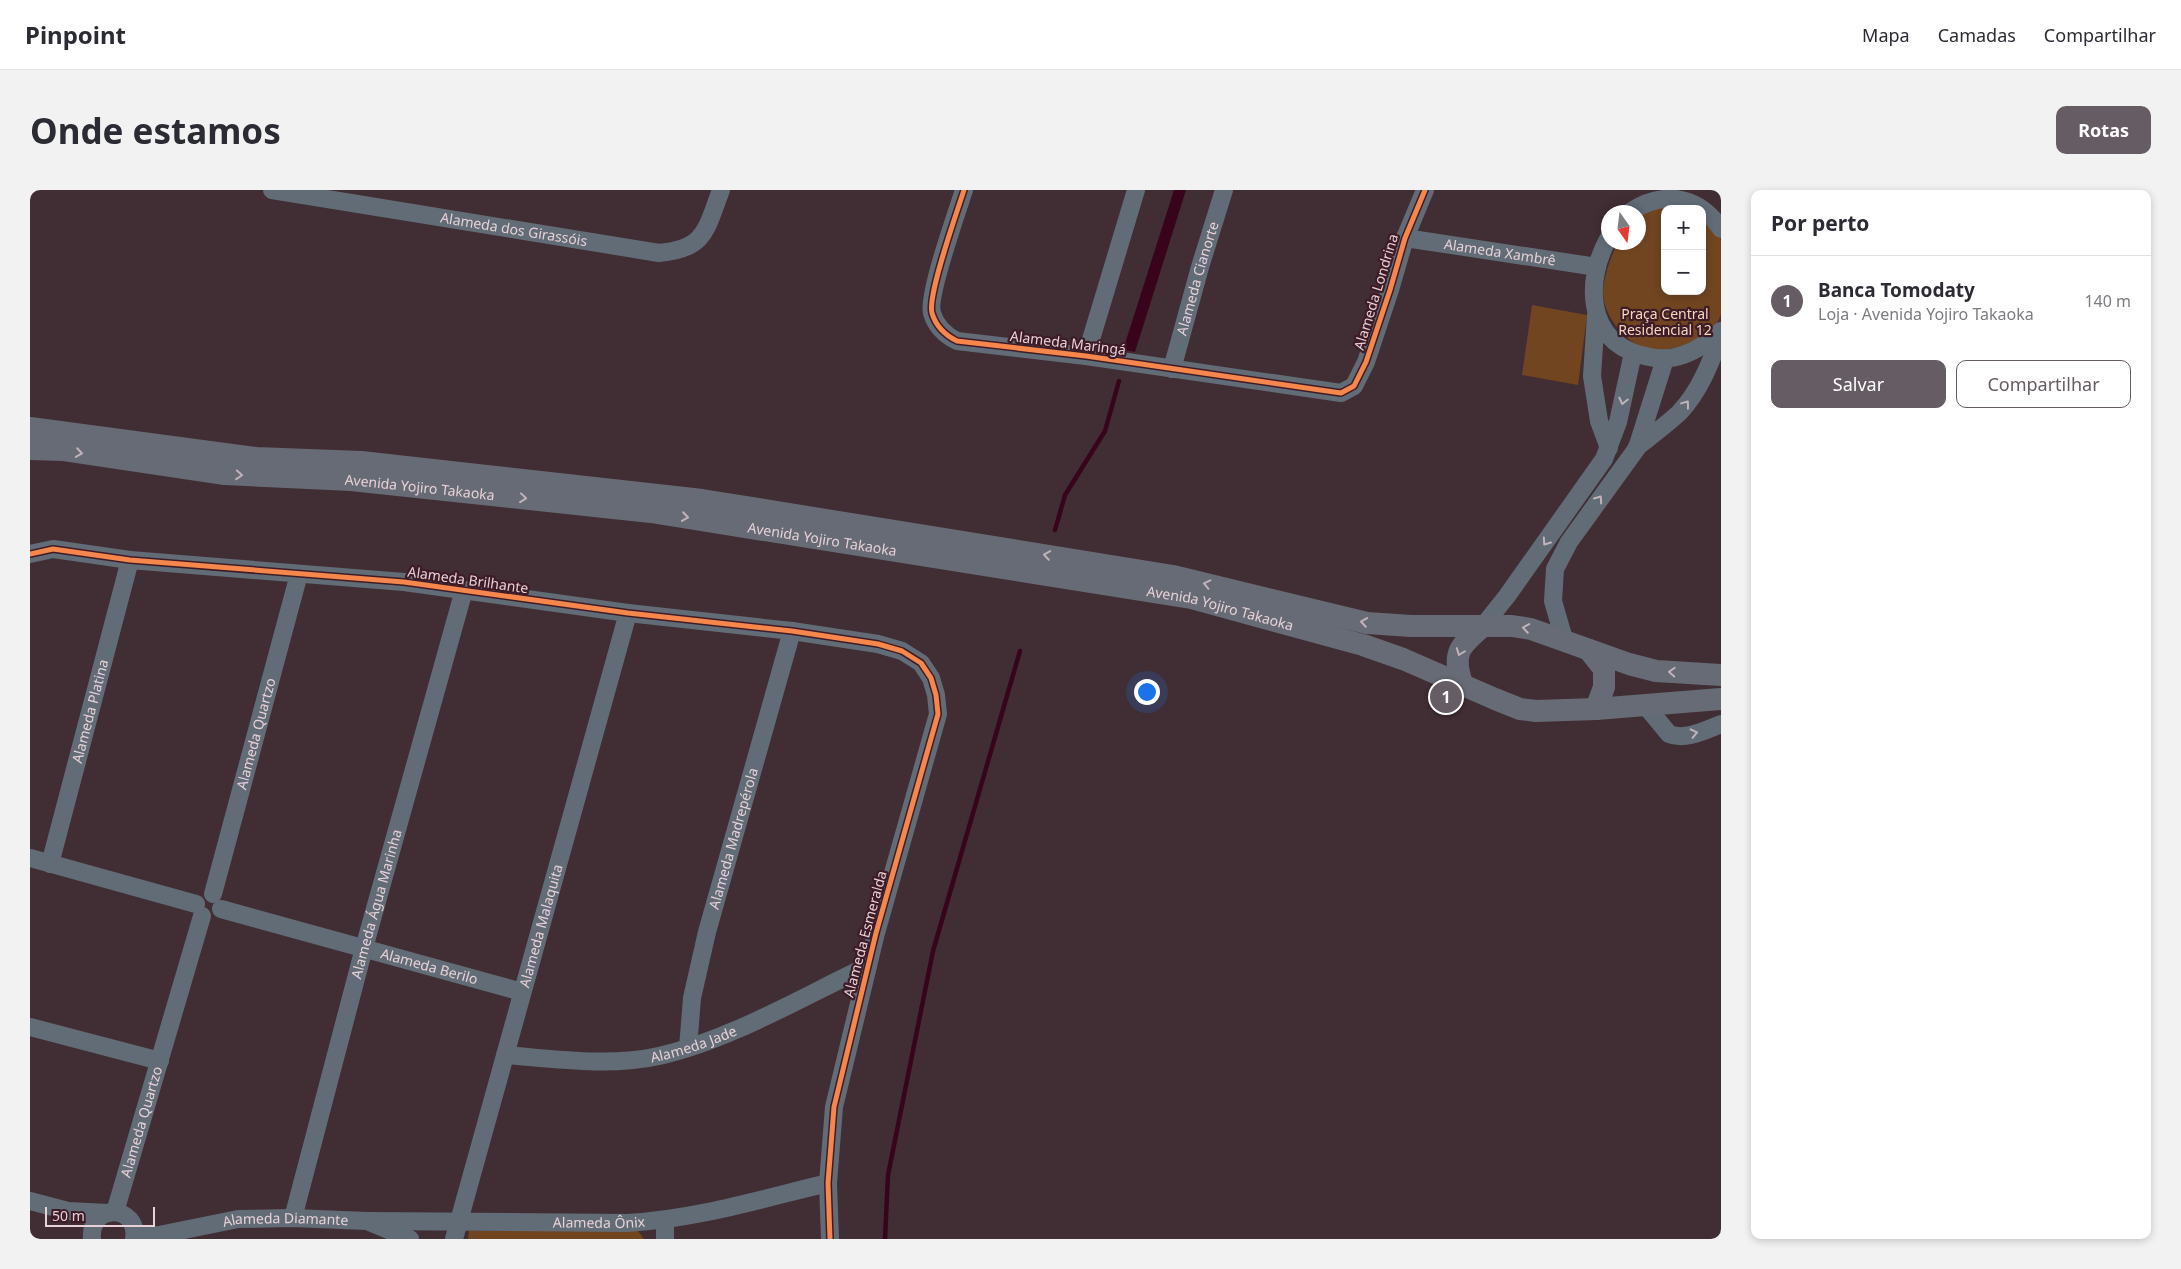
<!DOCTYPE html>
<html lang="pt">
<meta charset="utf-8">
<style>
body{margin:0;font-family:"Noto Sans",sans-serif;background:#f2f2f3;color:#2b2b33}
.controls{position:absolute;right:15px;top:15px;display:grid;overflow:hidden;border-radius:10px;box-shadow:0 2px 8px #0003}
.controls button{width:45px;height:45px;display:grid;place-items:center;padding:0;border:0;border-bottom:1px solid #e1e1e2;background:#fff;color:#2b2b33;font:25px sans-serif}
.compass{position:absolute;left:1571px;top:15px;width:45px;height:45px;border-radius:50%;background:#fff;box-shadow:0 2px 8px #0003;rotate:166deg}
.scale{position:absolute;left:15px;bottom:12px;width:110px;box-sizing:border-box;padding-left:5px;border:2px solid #e8d1d7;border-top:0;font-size:14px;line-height:18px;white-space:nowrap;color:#e8d1d7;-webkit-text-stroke:4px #3e1c27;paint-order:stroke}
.you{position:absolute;left:1116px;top:501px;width:18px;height:18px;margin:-12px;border:4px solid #fff;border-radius:50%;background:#1a73e8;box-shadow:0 0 0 8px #1a73e833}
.badge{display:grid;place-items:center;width:32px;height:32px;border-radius:50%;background:#665c63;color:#fff;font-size:16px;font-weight:700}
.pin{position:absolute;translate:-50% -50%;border:2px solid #fff;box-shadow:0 1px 5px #0006}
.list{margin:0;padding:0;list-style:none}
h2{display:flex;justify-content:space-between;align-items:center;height:65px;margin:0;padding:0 20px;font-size:21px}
h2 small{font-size:16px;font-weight:400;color:#7c7c81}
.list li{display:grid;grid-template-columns:32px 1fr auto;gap:15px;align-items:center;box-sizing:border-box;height:90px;padding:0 20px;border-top:1px solid #e1e1e2}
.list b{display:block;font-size:19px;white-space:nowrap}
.list p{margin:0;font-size:16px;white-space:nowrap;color:#7c7c81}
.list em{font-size:16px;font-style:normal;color:#7c7c81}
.actions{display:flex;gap:10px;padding:15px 20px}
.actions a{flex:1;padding:11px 0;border:1px solid #665c63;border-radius:10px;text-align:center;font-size:18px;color:#665c63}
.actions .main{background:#665c63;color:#fff}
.map{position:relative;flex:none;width:1691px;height:1049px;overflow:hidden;border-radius:10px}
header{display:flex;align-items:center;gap:30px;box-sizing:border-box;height:70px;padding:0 25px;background:#fff;border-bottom:1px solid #e1e1e2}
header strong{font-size:24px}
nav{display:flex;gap:28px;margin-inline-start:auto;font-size:18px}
.intro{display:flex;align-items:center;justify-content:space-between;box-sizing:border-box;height:120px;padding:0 30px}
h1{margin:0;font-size:35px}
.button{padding:12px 22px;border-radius:10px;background:#665c63;color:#fff;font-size:18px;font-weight:700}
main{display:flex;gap:30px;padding:0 30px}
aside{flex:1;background:#fff;border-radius:10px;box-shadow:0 2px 8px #0003}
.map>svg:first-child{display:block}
</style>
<header>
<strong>Pinpoint</strong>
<nav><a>Mapa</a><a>Camadas</a><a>Compartilhar</a></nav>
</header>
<div class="intro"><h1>Onde estamos</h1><a class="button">Rotas</a></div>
<main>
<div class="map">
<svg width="1691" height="1049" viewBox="0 0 1691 1049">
<rect width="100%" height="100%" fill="#412e34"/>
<path fill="#714520" d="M1619,14L1664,19H1635V101H1672V25L1682,35L1691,50V124C1683,149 1662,157 1638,159C1634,160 1627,162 1623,161C1599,157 1574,128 1573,104C1573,87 1581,68 1587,53L1608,52V22Z
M1502,115L1557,125L1548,195L1492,185Z
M439,1041H608L614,1049H438Z"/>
<path fill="#38041b" d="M1144,0H1156L1105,162L1093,160Z"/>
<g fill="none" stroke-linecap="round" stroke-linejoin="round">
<path stroke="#38041b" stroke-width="4.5" d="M1025,340L1035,305L1075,241L1089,191
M855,1049L858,985L903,761L990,461"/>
<g stroke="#626c76" stroke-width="18">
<path id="s1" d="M242,0L629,63C676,59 676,39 691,0"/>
<path d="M934,0C927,22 897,106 902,123C906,137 915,145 927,151L1056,166L1311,203L1324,196L1336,172L1360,100L1375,48L1395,0"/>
<path d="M1600,22C1633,0 1668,5 1691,39"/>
<path id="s2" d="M1375,48L1567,77"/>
<path d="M1578,49C1555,91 1556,150 1611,165C1625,169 1639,170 1653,165C1668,160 1679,151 1691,141"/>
<path d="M1566,125L1562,186L1569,231L1579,258"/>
<path d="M1056,166L1106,0"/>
<path id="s3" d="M1142,179L1170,77L1194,0"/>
<path d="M1607,257C1621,246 1636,235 1649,223C1670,201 1681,172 1691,144"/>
<path d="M0,364L23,359L100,370L374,392L598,423L762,441L848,454L872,461L891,473L901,488L906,505L908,524L846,743L804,917L798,993L800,1049"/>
<path d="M1453,436L1477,406L1574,269L1588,232L1603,163"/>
<path d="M1534,449L1523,411L1525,379L1539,352L1607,258L1635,169"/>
<path d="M1615,515L1639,544C1655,551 1676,540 1691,534"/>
<path d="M0,668L166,714"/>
<path id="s4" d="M20,674L100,370"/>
<path id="s5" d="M183,704L269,384"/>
<path id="s6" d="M191,719L492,802"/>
<path d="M0,837L130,871"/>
<path id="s7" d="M658,858L662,808L677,742L762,441"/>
<path id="s8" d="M475,865C525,869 580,877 629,866C700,850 772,807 838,776"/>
<path d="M0,1011L38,1021L78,1023"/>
<path id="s9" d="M85,1022L172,726"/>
<path id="s10" d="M263,1028L334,758L434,400"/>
<path id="s11" d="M337,1031L597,1033C666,1029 731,1009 798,993"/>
<path id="s12" d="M105,1046L129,1045L208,1029L263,1028L337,1031L380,1049"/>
<path d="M62,1049C59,1012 110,1015 104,1049"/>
<path id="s13" d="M424,1049L598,423"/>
<path d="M635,1049V1031"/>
</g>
<g stroke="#676b75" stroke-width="22">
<path d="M0,238L226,268L331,272L672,310L1143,386L1337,433L1381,436H1482L1501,439L1599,474L1626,481L1691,485"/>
<path id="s14" d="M0,259L34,260L195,284L321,290L621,322L1161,408L1333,455L1373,469L1465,509L1490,519L1506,521L1566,519L1691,509"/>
<path d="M1559,460L1574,479V497L1566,519"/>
<path d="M1433,496C1421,464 1429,456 1453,436"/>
</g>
<defs>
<path id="cycleway" d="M934,0C927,22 897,106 902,123C906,137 915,145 927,151L1056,166L1311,203L1324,196L1336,172L1360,100L1375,48L1395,0
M0,364L23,359L100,370L374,392L598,423L762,441L848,454L872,461L891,473L901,488L906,505L908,524L846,743L804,917L798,993L800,1049"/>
</defs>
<use href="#cycleway" stroke="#3e1c27" stroke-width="8"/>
<use href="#cycleway" stroke="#f5874c" stroke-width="5"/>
</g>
<defs><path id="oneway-chevron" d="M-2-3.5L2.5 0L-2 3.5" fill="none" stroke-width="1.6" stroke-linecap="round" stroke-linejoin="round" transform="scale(1.25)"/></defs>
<g stroke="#c0b3ba">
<use href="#oneway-chevron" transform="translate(1593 211) rotate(103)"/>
<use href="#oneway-chevron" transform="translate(1656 214) rotate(-53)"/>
<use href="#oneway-chevron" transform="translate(1569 309) rotate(-55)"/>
<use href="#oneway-chevron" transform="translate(1516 352) rotate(125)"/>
<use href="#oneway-chevron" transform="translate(1664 543) rotate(-13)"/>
</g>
<g stroke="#c1b2ba">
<use href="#oneway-chevron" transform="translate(49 263) rotate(9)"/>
<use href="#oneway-chevron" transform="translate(209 285) rotate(5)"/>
<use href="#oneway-chevron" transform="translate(493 308) rotate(6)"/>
<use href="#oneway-chevron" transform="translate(655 327) rotate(8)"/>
<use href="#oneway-chevron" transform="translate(1017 365) rotate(-171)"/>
<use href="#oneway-chevron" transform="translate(1177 394) rotate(-167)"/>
<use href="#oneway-chevron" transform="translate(1334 432) rotate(-171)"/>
<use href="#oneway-chevron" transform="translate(1496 438) rotate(-171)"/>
<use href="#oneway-chevron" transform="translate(1430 462) rotate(111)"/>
<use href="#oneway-chevron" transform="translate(1642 482) rotate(-177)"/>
</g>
<g text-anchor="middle" stroke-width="4.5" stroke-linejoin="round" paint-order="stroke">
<g font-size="14" fill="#e8d1d7" stroke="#3e1c27">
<text dy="5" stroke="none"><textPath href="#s1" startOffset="245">Alameda dos Girassóis</textPath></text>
<text dy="5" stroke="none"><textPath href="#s2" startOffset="96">Alameda Xambrê</textPath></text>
<text dy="5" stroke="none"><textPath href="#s3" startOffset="94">Alameda Cianorte</textPath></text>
<text transform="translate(1346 102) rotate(-73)" y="5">Alameda Londrina</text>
<text transform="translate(1038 153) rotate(7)" y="5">Alameda Maringá</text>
<text dy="5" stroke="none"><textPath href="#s14" startOffset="392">Avenida Yojiro Takaoka</textPath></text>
<text dy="5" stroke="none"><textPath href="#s14" startOffset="798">Avenida Yojiro Takaoka</textPath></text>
<text transform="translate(438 390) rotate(8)" y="5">Alameda Brilhante</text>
<text dy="5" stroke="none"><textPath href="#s14" startOffset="1202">Avenida Yojiro Takaoka</textPath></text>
<text dy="5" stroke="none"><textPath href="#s4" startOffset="158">Alameda Platina</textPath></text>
<text dy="5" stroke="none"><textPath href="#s5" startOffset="166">Alameda Quartzo</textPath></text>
<text dy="5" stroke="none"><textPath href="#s7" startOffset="215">Alameda Madrepérola</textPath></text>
<text dy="5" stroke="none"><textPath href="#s10" startOffset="325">Alameda Água Marinha</textPath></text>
<text dy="5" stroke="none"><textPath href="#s13" startOffset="325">Alameda Malaquita</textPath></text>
<text transform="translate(835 744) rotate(-75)" y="5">Alameda Esmeralda</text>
<text dy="5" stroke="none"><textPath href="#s6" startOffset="216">Alameda Berilo</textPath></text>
<text dy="5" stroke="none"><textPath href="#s8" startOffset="191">Alameda Jade</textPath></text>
<text dy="5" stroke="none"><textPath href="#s9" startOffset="94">Alameda Quartzo</textPath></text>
<text dy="5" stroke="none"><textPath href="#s12" startOffset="152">Alameda Diamante</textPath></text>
<text dy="5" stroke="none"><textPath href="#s11" startOffset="232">Alameda Ônix</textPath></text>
</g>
<g font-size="14" fill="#f7d7be" stroke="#3e1c27">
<text x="1635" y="129">Praça Central<tspan x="1635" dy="16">Residencial 12</tspan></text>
</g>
</g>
</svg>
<div class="controls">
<button>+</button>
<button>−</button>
</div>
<svg class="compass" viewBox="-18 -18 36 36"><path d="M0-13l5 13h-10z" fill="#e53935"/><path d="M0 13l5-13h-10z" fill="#7c7c81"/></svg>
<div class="scale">50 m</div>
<div class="you"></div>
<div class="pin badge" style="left:1416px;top:507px">1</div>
</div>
<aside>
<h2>Por perto<small></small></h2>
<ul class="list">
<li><span class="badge">1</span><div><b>Banca Tomodaty</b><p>Loja · Avenida Yojiro Takaoka</p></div><em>140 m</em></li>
</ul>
<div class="actions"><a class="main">Salvar</a><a>Compartilhar</a></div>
</aside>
</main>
